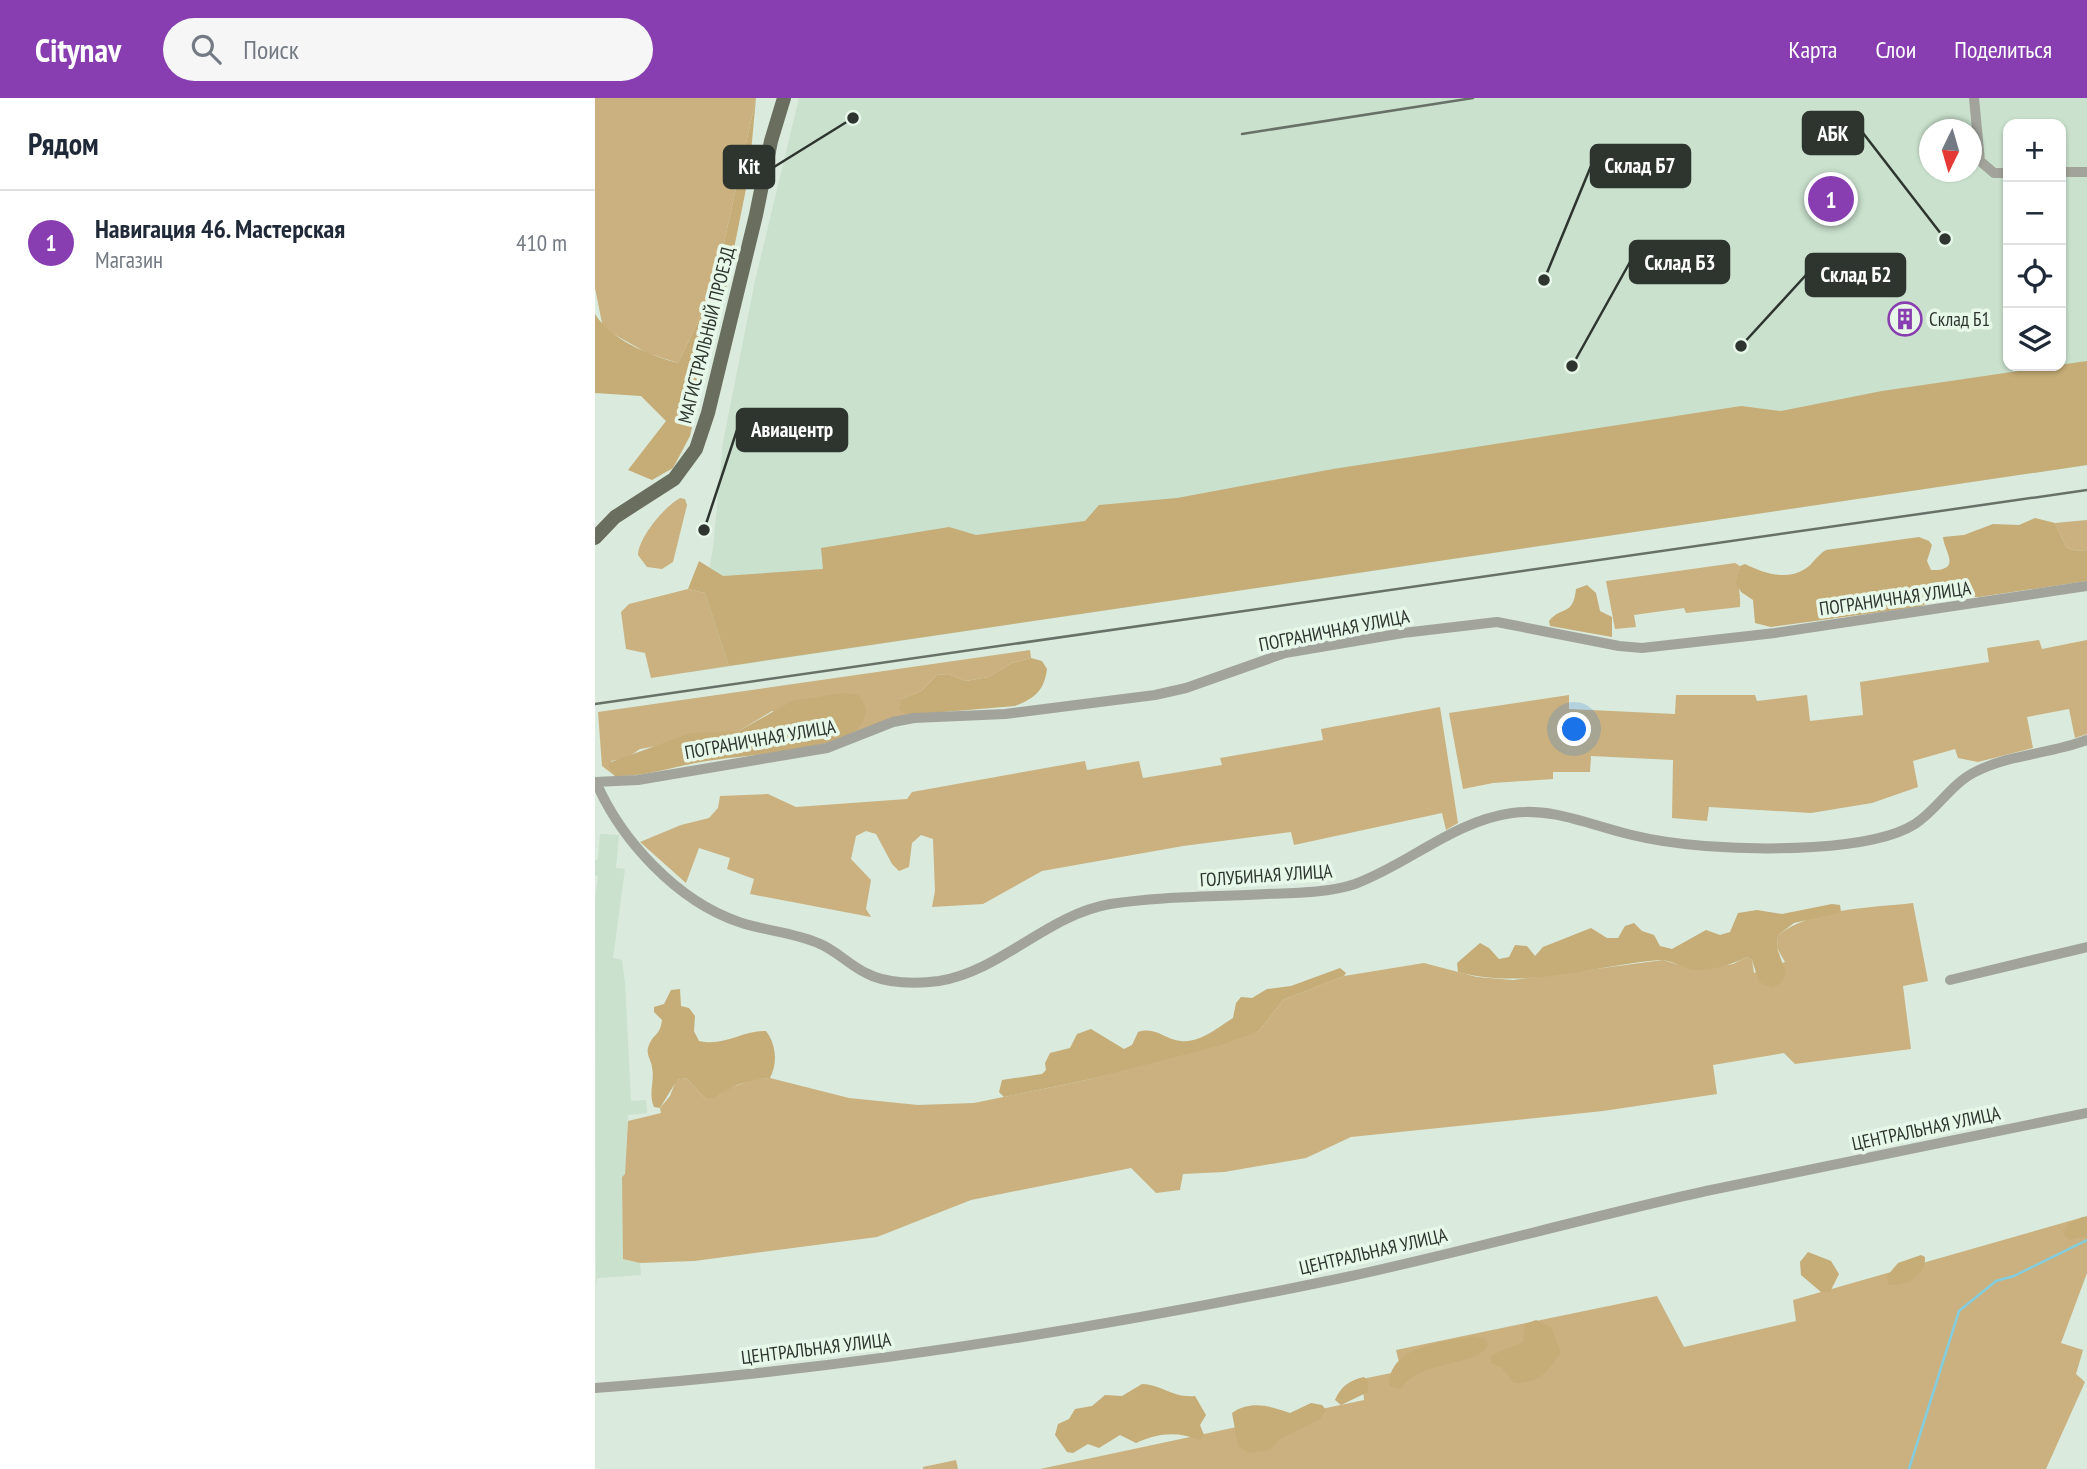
<!DOCTYPE html>
<html lang="ru">
<meta charset="utf-8">
<style>
body{margin:0;font-family:"PT Sans Narrow",sans-serif;background:#f6f6f7;color:#1f2937}
.controls{position:absolute;right:21px;top:21px;display:grid;overflow:hidden;border-radius:14px;box-shadow:0 2px 5px #0004}
.controls button{width:63px;height:63px;display:grid;place-items:center;padding:0;border:0;border-bottom:2px solid #e0e1e3;background:#fff;color:#1f2937;font:35px sans-serif}
.compass{position:absolute;left:1324px;top:21px;width:63px;height:63px;border-radius:50%;background:#fff;box-shadow:0 2px 5px #0004;rotate:185deg}
.you{position:absolute;left:980px;top:632px;width:24px;height:24px;margin:-18px;border:5px solid #fff;border-radius:50%;background:#1a73e8;box-shadow:0 0 0 10px #1a73e833}
.badge{display:grid;place-items:center;width:46px;height:46px;border-radius:50%;background:#883eb0;color:#fff;font-size:23px;font-weight:700}
.pin{position:absolute;translate:-50% -50%;border:4px solid #fff;box-shadow:0 2px 7px #0006}
.list{margin:0;padding:0;list-style:none}
h2{display:flex;justify-content:space-between;align-items:center;height:91px;margin:0;padding:0 28px;font-size:30px}
h2 small{font-size:23px;font-weight:400;color:#747a83}
.list li{display:grid;grid-template-columns:46px 1fr auto;gap:21px;align-items:center;box-sizing:border-box;height:105px;padding:0 28px;border-top:2px solid #e0e1e3}
.list b{display:block;font-size:26px;white-space:nowrap}
.list p{margin:0;font-size:23px;white-space:nowrap;color:#747a83}
.list em{font-size:23px;font-style:normal;color:#747a83}
.icon{flex:none;width:38px;height:38px;fill:none;stroke:currentColor;stroke-width:2;stroke-linecap:round;stroke-linejoin:round}
.map{position:relative;flex:none;width:1492px;height:1371px;overflow:hidden}
header{display:flex;align-items:center;gap:42px;box-sizing:border-box;height:98px;padding:0 35px;background:#883eb0;color:#fff}
header strong{font-size:33px}
nav{display:flex;gap:38px;margin-inline-start:auto;font-size:24px}
.search{width:490px;height:63px;background:#f6f6f7;display:flex;align-items:center;gap:18px;box-sizing:border-box;padding:0 24px;border-radius:38px;color:#747a83;font-size:26px}
main{display:flex}
aside{flex:1;background:#fff}
.map>svg:first-child{display:block}
</style>
<header>
<strong>Citynav</strong>
<div class="search"><svg class="icon" aria-label="search" viewBox="0 0 24 24"><circle cx="10" cy="10" r="6"/><path d="M15 15l6 6"/></svg>Поиск</div>
<nav><a>Карта</a><a>Слои</a><a>Поделиться</a></nav>
</header>
<main>
<aside>
<h2>Рядом<small></small></h2>
<ul class="list">
<li><span class="badge">1</span><div><b>Навигация 46. Мастерская</b><p>Магазин</p></div><em>410 m</em></li>
</ul>
</aside>
<div class="map">
<svg width="1492" height="1371" viewBox="0 0 1492 1371">
<rect width="100%" height="100%" fill="#daeadc"/>
<path fill="#c9e1cd" fill-rule="evenodd" d="M204,0H1492V367L96,574L118,450L128,344L160,183ZM1413,26H1466V268H1413ZM1335,32H1377V74H1335Z
M5,736L24,737L21,770L30,771L18,860L27,862L30,885L36,1003L51,1002L52,1015L33,1017L30,1076L28,1161L45,1165L46,1177L2,1180L1,1190L0,802L3,778L0,777V762L3,761Z"/>
<path fill="#cab17f" d="M0,0H161L119,190L83,265L52,255L8,230L0,190Z
M85,400L90,401L92,407L78,464L67,471L52,469L43,457C44,439 69,409 85,400Z
M1492,422V452L1481,453L1471,449L1460,425Z
M1140,465L1145,468C1141,484 1146,493 1145,509L1091,515L1089,510L1039,517L1041,529L1020,531L1011,483Z
M93,491L110,495L134,568L56,580L50,555L31,551L26,514L34,506Z
M1444,542L1447,551L1492,542V636L1480,640L1474,611L1432,619L1438,650L1383,664L1363,660L1360,651L1318,663L1323,689L1277,705L1216,715L1114,709L1112,723L1077,720L1078,662L996,658L995,674H958V681L898,685L868,691L854,615L974,597V611L1080,616L1081,597H1160L1162,603L1212,597L1215,623L1268,617L1265,584L1394,564L1392,550Z
M435,552L436,560L417,565L393,579L371,583L353,576L342,577L326,593L306,601L313,617L253,637L177,613L144,633L45,651L32,660L16,663L20,678L7,668L3,614Z
M845,609L863,725L851,732L847,715L699,747L696,734L588,748L447,773L388,806L337,809L340,793L338,741L326,737L317,745L314,769L304,773L297,766L281,736L271,733L261,738L256,761L276,782L271,811L276,819L155,796L159,781L132,771L135,760L104,750L91,785L45,744L86,727L114,720L123,710L125,698L173,696L201,709L312,701L317,694L490,663L492,672L544,663L548,680L627,667L625,660L728,642L726,631Z
M1318,805L1333,883L1308,888L1316,951L1200,966L1189,955L1118,967L1122,996L1008,1013L756,1039L711,1060L629,1074L588,1076L585,1092L561,1095L536,1070L376,1102L282,1139L99,1163L45,1165L28,1161L27,1079L30,1076L33,1023L66,1015L65,1010L75,998L81,982L91,980L110,1000H121L133,991L158,981L175,980L254,1000L323,1007L379,1005L496,981L664,933L688,902L749,878L829,865L882,879L918,882L1068,862L1101,872L1138,866L1152,859L1157,862L1159,875L1190,864L1182,850L1183,837C1219,810 1274,810 1318,805Z
M1492,1118V1175L1466,1245L1488,1252L1481,1276L1490,1284L1451,1371H445L769,1302L767,1281L806,1273L801,1252L1062,1198L1089,1249L1201,1223L1198,1202Z
M361,1362L363,1371H328V1369Z"/>
<path fill="#c6ac76" d="M161,0L154,76L131,190L118,233L95,338L78,370L57,382L33,372L71,323L46,298L0,295V216C16,242 54,257 83,265L119,190Z
M1492,263V367L134,568L110,495L93,491L104,463L128,478L228,471L226,450L354,429L381,437L490,423L504,407L582,400L738,371L1146,308L1186,313L1287,293Z
M1440,420L1460,425L1471,449L1481,453L1492,452V483L1384,499L1356,497L1323,509L1176,529L1160,525L1158,502L1146,494L1141,485L1145,468L1150,466C1168,475 1191,483 1210,471C1218,466 1222,457 1231,452L1324,439L1334,443L1337,447L1332,463L1336,472C1368,473 1349,453 1348,439L1369,437L1398,426L1424,427Z
M992,487L1001,495L1005,513L1017,519V539L955,528L954,523C967,507 978,519 981,491Z
M436,560L447,563L452,571C449,593 440,600 420,608L313,617L304,612L306,601L326,593L342,577L353,576L371,583L393,579L417,565Z
M248,595L264,597L271,610C270,622 266,630 255,636C220,655 142,657 100,665C74,670 48,679 20,678L13,668L16,664L96,635L144,633L197,603Z
M1237,806L1245,807L1246,814L1199,825L1183,837L1182,850L1191,875L1186,885L1177,890L1164,884L1157,862L1152,859C1138,866 1117,873 1100,872C1088,871 1077,861 1064,862C997,868 930,892 863,874L862,865L885,845L894,850L904,861L914,859L920,847L932,848L940,858L948,849L996,830L1012,840H1023L1030,828L1039,825L1047,833L1059,837L1065,848L1077,851L1111,832L1125,837L1135,834L1143,815L1162,812L1187,816Z
M745,870L751,875L749,878L688,902L664,933L626,947L496,981L409,999L404,994L407,982L447,976L451,972L450,965L455,955L475,950L482,936L496,931L529,951L537,947L543,934C561,928 570,942 586,943C606,945 623,929 638,920L641,905L646,899L657,900L672,891L696,888Z
M85,891L86,908L94,910L100,918L99,933L104,943C129,949 148,932 171,933C181,946 183,965 175,980C154,981 137,987 121,1000H110L91,980L82,982L65,1010L59,1009C53,995 60,983 57,969C56,961 50,956 54,947C59,935 65,938 67,922L59,914V909L69,906L76,892Z
M1488,1119L1492,1120V1138L1474,1142L1468,1136L1473,1126Z
M1213,1154L1236,1163L1244,1176L1235,1194H1226L1206,1177L1205,1164Z
M1326,1157L1330,1159C1331,1177 1310,1190 1293,1186L1292,1178L1303,1165Z
M941,1222L956,1229L966,1255C949,1276 947,1284 919,1285L907,1270L896,1265L897,1257L928,1244L930,1226Z
M880,1238L890,1241L893,1246C885,1269 827,1260 805,1291L794,1288C794,1247 849,1244 880,1238Z
M769,1279L773,1283V1294L746,1307L740,1302C746,1288 755,1282 769,1279Z
M547,1286C568,1287 577,1300 600,1298L611,1317L605,1327L609,1337L605,1342C582,1333 563,1335 541,1345L525,1337L504,1350L493,1346L478,1355L472,1354L460,1337L463,1326L474,1321L480,1311L497,1308L510,1297L527,1298Z
M716,1305L727,1307L731,1312L725,1321L687,1340L674,1352L653,1355L643,1348L637,1315C656,1302 675,1308 695,1315Z"/>
<g fill="none" stroke-linecap="round" stroke-linejoin="round">
<path stroke="#84cddf" stroke-width="2.5" d="M1314,1371L1364,1213L1401,1183L1419,1178L1492,1142"/>
<path stroke="#a2a49c" stroke-width="10" d="M1379,0L1385,63L1399,75H1413
M1466,74H1492
M0,684L43,682L232,650L298,624L319,620L410,616L560,597L591,590L690,555L808,535L902,524L1024,548L1047,550L1180,535L1492,488
M1,684C26,742 82,803 144,824C170,833 198,834 223,845C241,852 254,867 271,875C291,886 322,886 344,883C406,873 452,817 515,806C566,798 619,799 671,796C700,795 733,795 760,786C814,766 859,723 917,715C957,709 998,728 1037,737C1061,743 1085,746 1110,748C1162,752 1276,754 1320,726C1343,711 1356,685 1382,673C1416,656 1456,656 1492,642
M1355,882L1492,849
M0,1290C250,1272 501,1231 747,1180C869,1154 989,1120 1111,1093C1238,1066 1365,1041 1492,1015"/>
<path stroke="#6a6e5f" stroke-width="14" d="M0,440L20,419L79,381L101,351L113,315L161,117L176,43L189,0"/>
<path stroke="#677168" stroke-width="2.5" d="M647,36L878,0
M0,606L1492,392"/>
</g>
<defs>
<symbol id="building-ring" viewBox="-11 -11 22 22"><circle r="9.5" fill="#e7f8e9" stroke="#883eb0" stroke-width="1.5"/><path d="M-4-6H4V6H1V3H-1V6H-4ZM-2.5-4.3h1.7v1.8h-1.7ZM.8-4.3h1.7v1.8H.8ZM-2.5-1h1.7V.8h-1.7ZM.8-1h1.7V.8H.8Z" fill="#883eb0"/></symbol>
</defs>
<g fill-rule="evenodd">
<use href="#building-ring" x="1291" y="202" width="38" height="38"/>
</g>
<g text-anchor="middle" stroke-width="7" stroke-linejoin="round" paint-order="stroke">
<g font-size="19" fill="#2e352f" stroke="#e7f8e9" text-anchor="start">
<text x="1334" y="228">Склад Б1</text>
</g>
<g font-size="19" fill="#2e352f" stroke="#e7f8e9">
<text transform="translate(111 237) rotate(-76)" y="7">МАГИСТРАЛЬНЫЙ ПРОЕЗД</text>
<text transform="translate(1300 500) rotate(-8)" y="7">ПОГРАНИЧНАЯ УЛИЦА</text>
<text transform="translate(739 532) rotate(-11)" y="7">ПОГРАНИЧНАЯ УЛИЦА</text>
<text transform="translate(165 641) rotate(-10)" y="7">ПОГРАНИЧНАЯ УЛИЦА</text>
<text transform="translate(671 777) rotate(-4)" y="7">ГОЛУБИНАЯ УЛИЦА</text>
<text transform="translate(1331 1030) rotate(-12)" y="7">ЦЕНТРАЛЬНАЯ УЛИЦА</text>
<text transform="translate(778 1153) rotate(-13)" y="7">ЦЕНТРАЛЬНАЯ УЛИЦА</text>
<text transform="translate(221 1250) rotate(-7)" y="7">ЦЕНТРАЛЬНАЯ УЛИЦА</text>
</g>
</g>
<path fill="none" stroke="#2e352f" stroke-width="2.5" d="M1350 141L1268 35M949 182L996 68M258 20L179 69M977 268L1035 164M1146 248L1211 177M109 432L142 332"/>
<g fill="#2e352f" stroke="#e7f8e9" stroke-width="2.5">
<circle cx="1350" cy="141" r="7"/>
<circle cx="949" cy="182" r="7"/>
<circle cx="258" cy="20" r="7"/>
<circle cx="977" cy="268" r="7"/>
<circle cx="1146" cy="248" r="7"/>
<circle cx="109" cy="432" r="7"/>
</g>
<g fill="#2e352f" stroke="#2e352f" stroke-width="2.5">
<rect x="1208" y="14" width="60" height="42" rx="7"/>
<rect x="996" y="47" width="99" height="42" rx="7"/>
<rect x="129" y="48" width="50" height="42" rx="7"/>
<rect x="1035" y="143" width="99" height="42" rx="7"/>
<rect x="1211" y="156" width="99" height="42" rx="7"/>
<rect x="142" y="311" width="110" height="42" rx="7"/>
</g>
<g font-size="21" text-anchor="middle" font-weight="bold" fill="#fff">
<text x="1238" y="43">АБК</text>
<text x="1045" y="75">Склад Б7</text>
<text x="154" y="76">Kit</text>
<text x="1085" y="172">Склад Б3</text>
<text x="1261" y="184">Склад Б2</text>
<text x="197" y="339">Авиацентр</text>
</g>
</svg>
<div class="controls">
<button>+</button>
<button>−</button>
<button><svg class="icon" aria-label="locate" viewBox="0 0 24 24"><circle cx="12" cy="12" r="6"/><path d="M12 2v4M12 18v4M2 12h4M18 12h4"/></svg></button>
<button><svg class="icon" aria-label="layers" viewBox="0 0 24 24"><path d="M12 4l9 5-9 5-9-5zM3 14l9 5 9-5"/></svg></button>
</div>
<svg class="compass" viewBox="-18 -18 36 36"><path d="M0-13l5 13h-10z" fill="#e53935"/><path d="M0 13l5-13h-10z" fill="#747a83"/></svg>
<div class="you"></div>
<div class="pin badge" style="left:1236px;top:101px">1</div>
</div>
</main>
